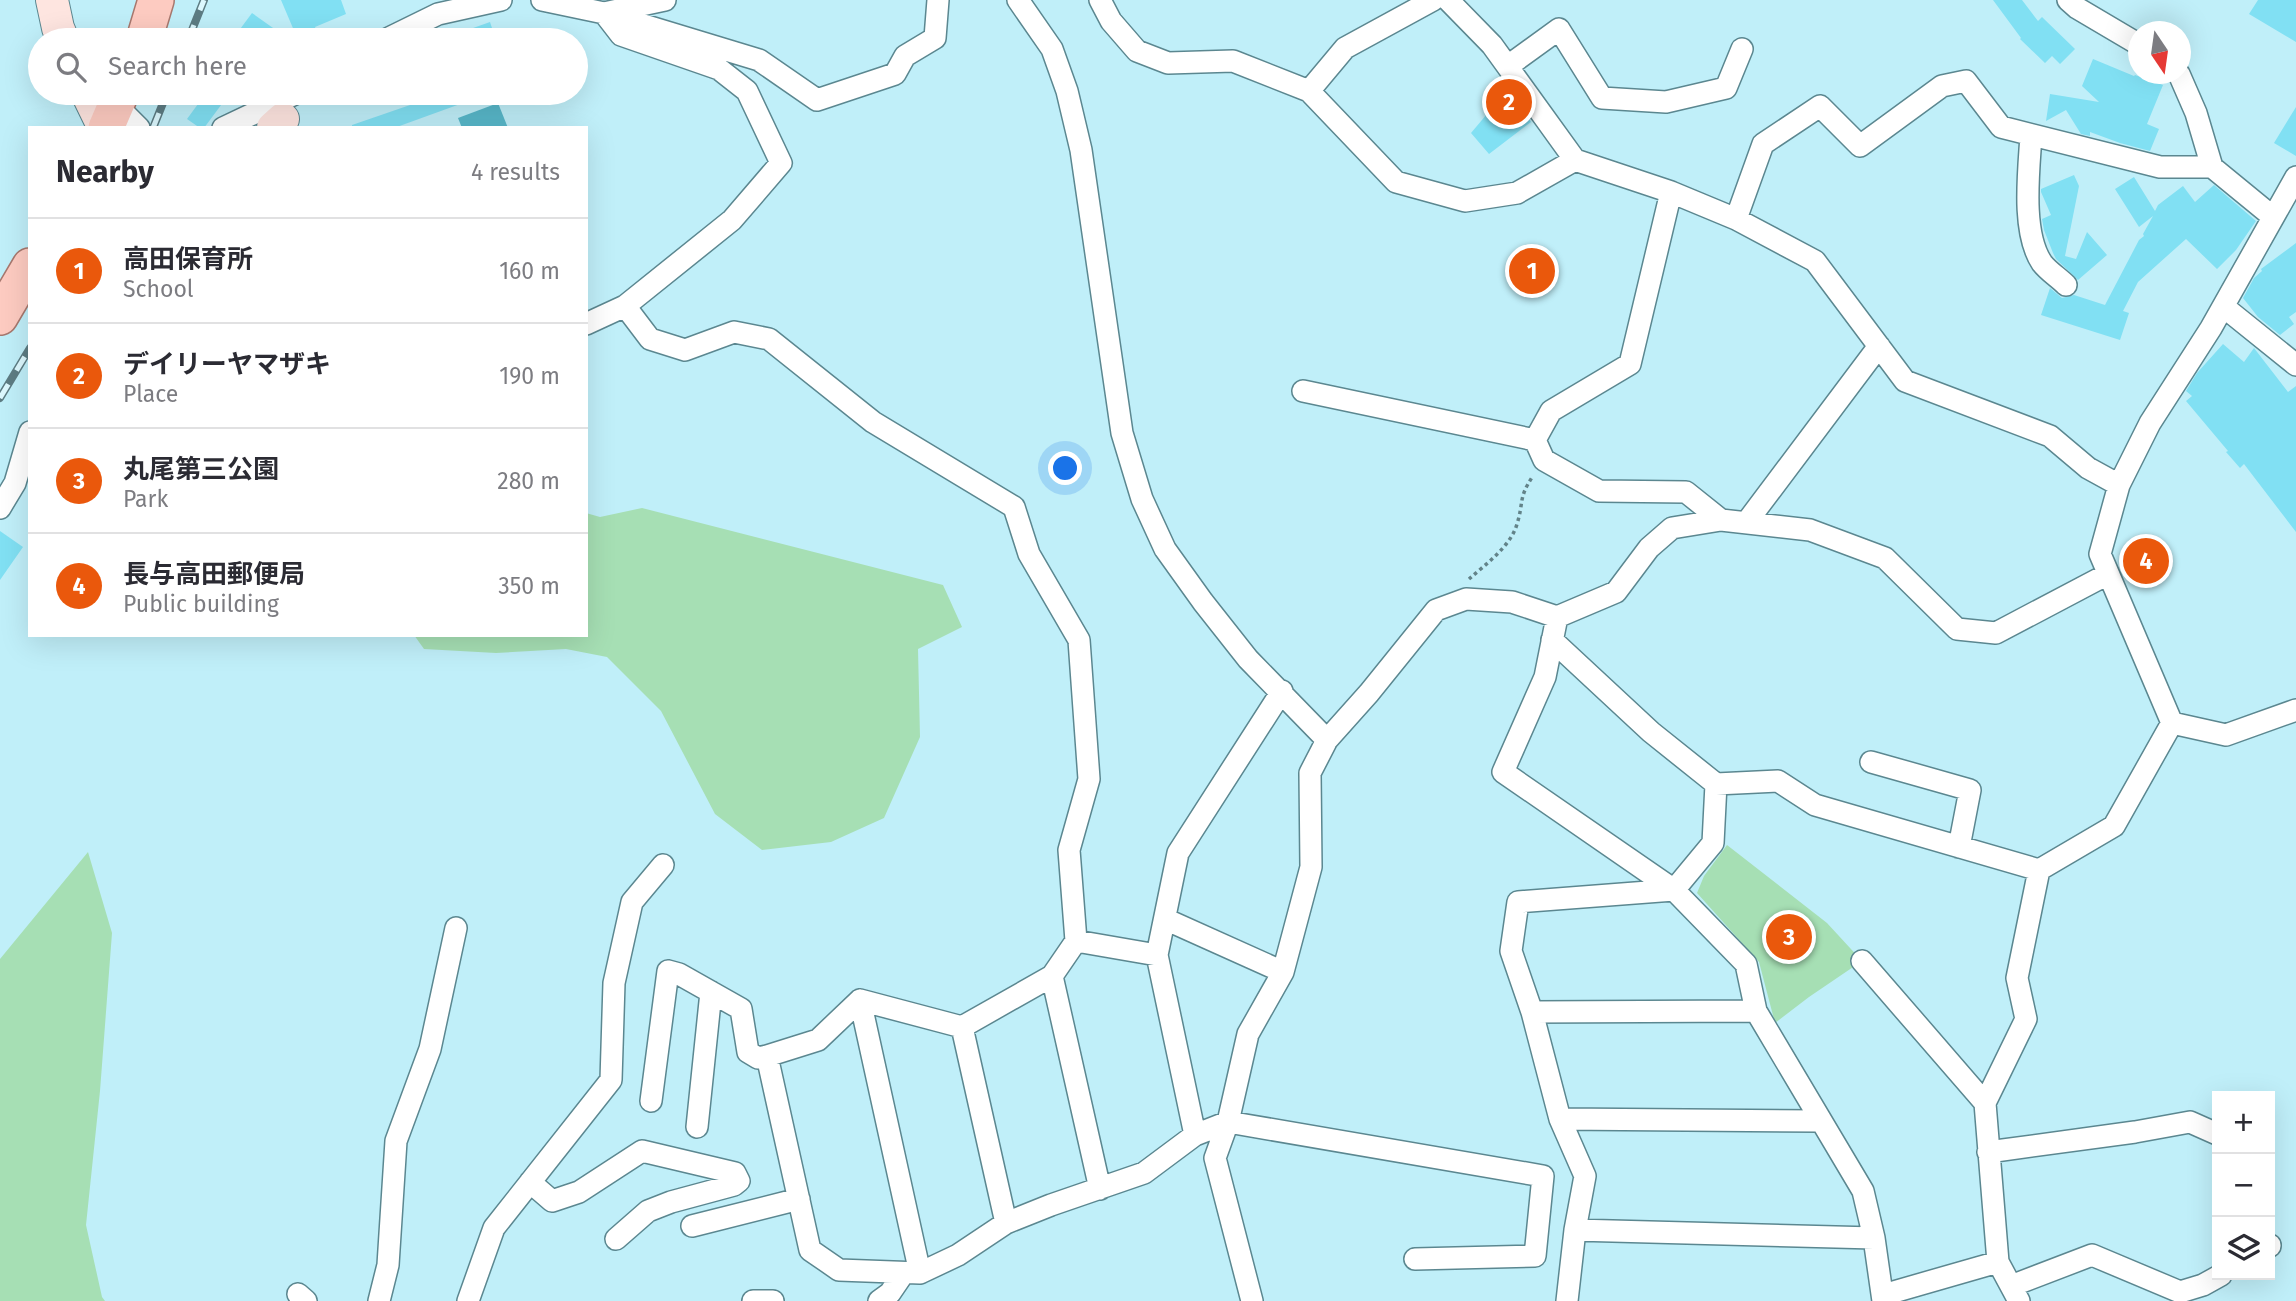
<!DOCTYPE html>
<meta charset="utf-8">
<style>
body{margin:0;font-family:"Fira Sans","Noto Sans JP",sans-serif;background:#f7f7f7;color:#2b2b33}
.controls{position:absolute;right:21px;bottom:21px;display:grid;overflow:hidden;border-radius:0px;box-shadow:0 7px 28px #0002}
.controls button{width:63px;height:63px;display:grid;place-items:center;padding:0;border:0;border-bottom:2px solid #e1e1e2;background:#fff;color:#2b2b33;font:35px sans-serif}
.compass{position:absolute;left:2128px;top:21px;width:63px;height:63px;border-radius:50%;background:#fff;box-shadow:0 7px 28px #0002;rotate:167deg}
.you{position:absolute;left:1066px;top:469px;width:24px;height:24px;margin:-18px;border:5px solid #fff;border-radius:50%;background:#1a73e8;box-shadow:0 0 0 10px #1a73e833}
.badge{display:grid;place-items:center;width:46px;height:46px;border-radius:50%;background:#ea580c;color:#fff;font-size:23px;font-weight:700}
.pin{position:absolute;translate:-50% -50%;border:4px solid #fff;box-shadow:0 2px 7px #0006}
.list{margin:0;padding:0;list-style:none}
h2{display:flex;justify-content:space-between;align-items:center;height:91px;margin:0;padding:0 28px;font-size:30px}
h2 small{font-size:23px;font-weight:400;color:#7c7c81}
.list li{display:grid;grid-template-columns:46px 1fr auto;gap:21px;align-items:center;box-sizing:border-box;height:105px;padding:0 28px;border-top:2px solid #e1e1e2}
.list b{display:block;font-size:26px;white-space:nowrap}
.list p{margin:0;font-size:23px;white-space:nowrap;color:#7c7c81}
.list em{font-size:23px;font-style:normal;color:#7c7c81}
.icon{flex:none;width:38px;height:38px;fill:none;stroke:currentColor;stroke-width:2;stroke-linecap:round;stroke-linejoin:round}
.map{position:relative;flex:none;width:2296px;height:1301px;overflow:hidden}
.search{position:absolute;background:#fff;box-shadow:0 7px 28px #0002;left:28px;top:28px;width:560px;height:77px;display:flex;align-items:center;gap:18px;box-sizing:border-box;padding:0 24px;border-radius:38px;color:#7c7c81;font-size:26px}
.panel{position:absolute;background:#fff;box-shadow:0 7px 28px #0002;left:28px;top:126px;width:560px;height:511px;border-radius:0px}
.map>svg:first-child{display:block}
</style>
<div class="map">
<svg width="2296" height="1301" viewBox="0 0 2296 1301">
<rect width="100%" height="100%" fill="#c0eff9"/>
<path fill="#a6dfb4" d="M642,508L943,585L962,627L918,649L920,737L884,818L831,842L762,850L715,814L661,711L607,657L566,649L496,653L424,649L414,635H586V513L600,517Z
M1727,845L1827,923L1862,961L1809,997L1775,1023L1759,962L1697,893L1704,876Z
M88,852L112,933L100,1091L86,1225L102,1297L105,1301H0V959Z"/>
<path fill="#58b8ca" d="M498,103L508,128H462L458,118Z"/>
<path fill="#81e0f3" d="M281,0H341L346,14L315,27L320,40H298Z
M1993,0H2022L2038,21L2042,17L2075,49L2060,64L2052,56L2045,63L2020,39L2021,38Z
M2258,0H2296V42L2249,14Z
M252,13L290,40H232Z
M490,22L496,40H445V38Z
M2093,59L2134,76L2135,75L2163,85L2147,124L2159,129L2150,151L2120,143L2090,132V136L2081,134L2066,110L2046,121L2050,94L2099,102L2082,86Z
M1508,89L1531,122L1489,154L1471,133Z
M206,93H230L204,128H200L187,119Z
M409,93H485V95L394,128H352V125L413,104Z
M2296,107V156L2274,143Z
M2074,175L2079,186L2065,256L2076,259L2087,232L2107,255L2078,280L2056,259L2053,253L2044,230L2042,219L2051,215L2041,192V189Z
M2134,177L2155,211L2158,205L2183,186L2195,202L2214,185L2256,221L2236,250L2217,269L2186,239L2138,282L2123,311L2129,313L2120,340L2041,315L2050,288L2062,298L2074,295L2105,305L2139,240L2144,236L2143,234L2153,216L2139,227L2115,189Z
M2296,243V312L2289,317L2294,324L2280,335L2258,317L2243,298L2254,278L2262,271L2261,269Z
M2223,344L2244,362L2254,348L2288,392L2296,386V532L2244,464L2240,468L2226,452L2228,451L2186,401L2192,396L2186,391L2197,373Z
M0,531L23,547L0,580Z"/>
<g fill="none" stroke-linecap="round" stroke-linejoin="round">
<defs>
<path id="street" d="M542,0L604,13L665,0
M1018,0L1052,49L1067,91L1081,150L1122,433L1142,499L1165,549L1203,602L1248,659L1327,740
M1100,0L1111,21L1137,51L1168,63L1233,61L1309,91L1396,182L1465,201L1517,193L1575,160
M1448,0L1492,45L1575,160L1671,192L1736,219L1815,261L1905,381L2050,436L2088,468L2119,485
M2068,0L2077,8L2138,44
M604,13L759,60L817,100L895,74L905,56L935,38L938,0
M385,40L438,14L501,0
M1508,66L1559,29L1602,98L1666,102L1726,88L1742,49
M2179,74L2196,113L2212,167L2273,217
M1309,91L1345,48L1433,0
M116,105L139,128
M223,128L297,93
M2031,135C2029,170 2021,232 2042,263C2048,271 2059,278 2066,285
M1736,219L1763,144L1820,106L1860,146L1942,86L1966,81L2001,127L2160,167H2212
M625,306L650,339L685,350L734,332L769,339L873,422L1014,507L1029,554L1079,640L1089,779L1069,850L1076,941
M2224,307L2296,365
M586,324L625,306L732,220L781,163L747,91L719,69L621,35L604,13
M1303,391L1535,440
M1535,440L1551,411L1630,364L1671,192
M1535,440L1544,460L1599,491L1686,492L1721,520
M0,508L15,483L30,432
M1746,523L1879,346
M1557,617L1545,677L1503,772L1674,890L1746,964L1756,1011L1863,1191L1874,1238L1883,1301
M1552,640L1651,732L1716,784
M2172,723L2100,554L2119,485L2150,423L2211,328L2296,177
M2172,723L2226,735L2296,710
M1871,762L1970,790L1959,847
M1165,919L1283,972
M1157,955L1076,941L1052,976L962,1027L860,1000L818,1040L767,1056L810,1250L839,1270L920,1273L958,1255L1006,1223L1051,1205L1144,1173L1195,1135L1228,1122L1543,1176L1535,1256L1415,1259
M1862,961L1985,1103
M1052,976L1100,1189
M860,1000L920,1273
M1532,1012L1756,1011
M962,1027L1006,1223
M651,1101L668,971L679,974L741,1009L748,1052L758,1058L767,1056
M1560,1119L1819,1121
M697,1127L711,992
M1195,1135L1157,955L1178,853L1282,691
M1988,1152L2135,1132L2190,1122L2217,1134
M530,1182L552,1201L579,1192L642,1151L735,1173L739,1181L734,1185L671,1202L648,1211L616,1239
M692,1226L799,1199
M1575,1230L1874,1238
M2270,1245V1246
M2011,1286L2092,1255L2180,1292L2203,1285L2221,1275
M298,1294L306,1301
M1883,1295L1998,1262
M379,1301L388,1265L396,1141L430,1049L456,928
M468,1301L494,1228L611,1080L614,983L632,902L663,865
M753,1301H773
M879,1301L890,1293L903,1274
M1252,1301L1215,1158L1228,1122L1248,1034L1283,972L1311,867L1310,773L1327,740L1369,693L1436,610L1466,599L1512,602L1557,617L1616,592L1649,548L1672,528L1721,520L1810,530L1885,558L1957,629L1996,633L2108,574
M1567,1301L1575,1230L1585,1176L1560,1119L1532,1012L1511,951L1518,902L1674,890L1713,843L1716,784L1778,781L1815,805L2039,870
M2019,1301L1998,1262L1985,1103L2026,1019L2017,978L2039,870L2114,826L2172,723"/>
<path id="secondary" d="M52,0L58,28L63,40
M87,93L104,128
M273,128L283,119"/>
<path id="primary" d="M144,40L156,0
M106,128L121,93
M0,317L30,266"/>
</defs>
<use href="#street" stroke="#5b8790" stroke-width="24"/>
<use href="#secondary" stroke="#5b8790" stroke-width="34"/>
<use href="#primary" stroke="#a7786e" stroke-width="38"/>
<path stroke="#628389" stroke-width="3.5" stroke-dasharray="3.5 3.5" stroke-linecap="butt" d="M1469,579C1486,564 1511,546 1517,524C1524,502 1518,498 1533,476"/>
<use href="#street" stroke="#fff" stroke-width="21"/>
<use href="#secondary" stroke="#fee5e0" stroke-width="32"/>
<use href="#primary" stroke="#fdcbc1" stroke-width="35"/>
<defs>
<path id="rail" d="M188,40L204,0
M153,128L167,93
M0,398L30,348"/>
</defs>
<use href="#rail" stroke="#5d7c83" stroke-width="8"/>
<use href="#rail" stroke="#dcf8fe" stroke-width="5" stroke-dasharray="16" stroke-linecap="butt"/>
</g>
</svg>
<div class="controls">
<button>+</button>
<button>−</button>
<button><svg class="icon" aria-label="layers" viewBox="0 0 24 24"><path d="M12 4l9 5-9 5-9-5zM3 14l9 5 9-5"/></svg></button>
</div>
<svg class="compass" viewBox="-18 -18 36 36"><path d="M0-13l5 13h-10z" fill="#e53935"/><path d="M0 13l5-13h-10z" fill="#7c7c81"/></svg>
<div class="you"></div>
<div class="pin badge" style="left:1532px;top:271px">1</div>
<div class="pin badge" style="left:1509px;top:102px">2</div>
<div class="pin badge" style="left:1789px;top:937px">3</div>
<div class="pin badge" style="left:2146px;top:561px">4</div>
<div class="search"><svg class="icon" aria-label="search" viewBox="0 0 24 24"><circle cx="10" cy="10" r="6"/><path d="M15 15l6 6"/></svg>Search here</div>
<section class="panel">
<h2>Nearby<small>4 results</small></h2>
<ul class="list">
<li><span class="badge">1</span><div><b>高田保育所</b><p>School</p></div><em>160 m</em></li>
<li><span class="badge">2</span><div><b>デイリーヤマザキ</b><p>Place</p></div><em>190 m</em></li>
<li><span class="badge">3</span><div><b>丸尾第三公園</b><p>Park</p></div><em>280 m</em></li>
<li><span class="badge">4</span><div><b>長与高田郵便局</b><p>Public building</p></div><em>350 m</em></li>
</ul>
</section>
</div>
